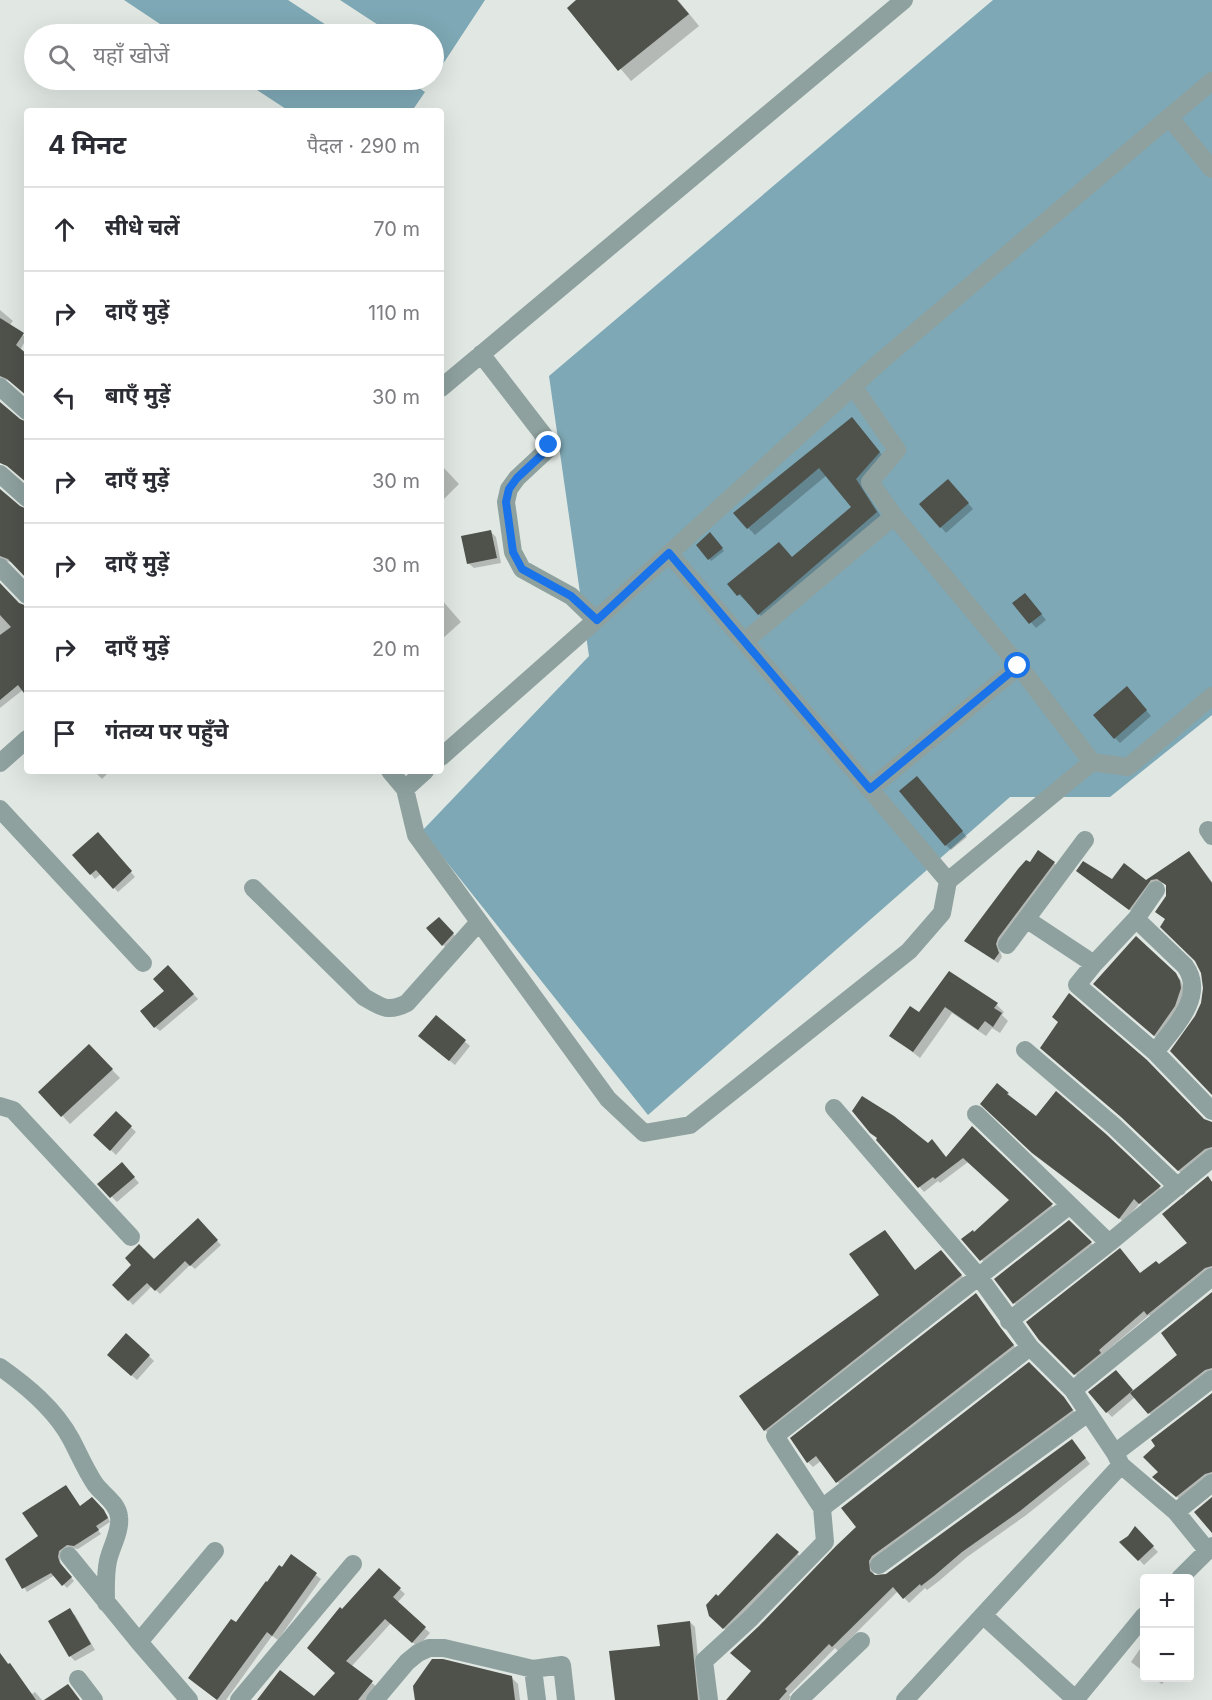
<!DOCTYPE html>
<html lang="hi">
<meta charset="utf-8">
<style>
body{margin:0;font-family:Inter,"Noto Sans Devanagari",sans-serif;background:#f7f7f7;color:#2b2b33}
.controls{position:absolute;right:18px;bottom:18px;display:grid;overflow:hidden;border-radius:6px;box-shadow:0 6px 24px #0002}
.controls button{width:54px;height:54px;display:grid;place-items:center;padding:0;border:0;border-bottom:2px solid #e1e1e2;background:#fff;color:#2b2b33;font:30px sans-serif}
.stop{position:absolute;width:18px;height:18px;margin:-14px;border:4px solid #1a73e8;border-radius:50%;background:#fff}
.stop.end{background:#1a73e8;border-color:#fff;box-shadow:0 2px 6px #0008}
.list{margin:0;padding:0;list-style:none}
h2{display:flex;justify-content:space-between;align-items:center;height:78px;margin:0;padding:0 24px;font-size:26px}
h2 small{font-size:20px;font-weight:400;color:#7c7c81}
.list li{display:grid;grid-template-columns:39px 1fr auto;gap:18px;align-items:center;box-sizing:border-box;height:84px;padding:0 24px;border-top:2px solid #e1e1e2}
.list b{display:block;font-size:22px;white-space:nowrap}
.list em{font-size:20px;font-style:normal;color:#7c7c81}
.icon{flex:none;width:33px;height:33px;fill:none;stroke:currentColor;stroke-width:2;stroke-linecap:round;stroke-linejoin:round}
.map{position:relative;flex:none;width:1212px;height:1700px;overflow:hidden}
.search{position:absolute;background:#fff;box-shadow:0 6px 24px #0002;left:24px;top:24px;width:420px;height:66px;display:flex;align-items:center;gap:15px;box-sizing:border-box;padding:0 21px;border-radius:33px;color:#7c7c81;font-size:22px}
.panel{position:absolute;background:#fff;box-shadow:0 6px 24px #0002;left:24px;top:108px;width:420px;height:666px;border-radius:6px}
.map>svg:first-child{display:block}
</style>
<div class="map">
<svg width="1212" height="1700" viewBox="0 0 1212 1700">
<rect width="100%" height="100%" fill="#e1e8e3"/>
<path fill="#7ea8b5" d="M124,0H288L340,34H175Z
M340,0H485L441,67L434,62V34H392Z
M993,0H1212V715L1110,797H1010L648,1115L422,831L589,656L549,376Z
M242,80H407L425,92L412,111H289Z"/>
<path fill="#0003" d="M579,0H678L699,26L631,81L569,8Z
M0,310L13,321L9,326L27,338L20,350L27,356V395L14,383L7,380L0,382Z
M859,426L886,460L862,487L883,519L766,621L729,585L792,558L853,507L827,475L755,535L735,514Z
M444,468L459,484L441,502V471Z
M953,486L973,509L946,533L921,504Z
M0,491L19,508L27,510V577L14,563L3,560L0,562Z
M490,531L496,537L501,563L474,568L468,563Z
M710,534L724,551L711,561L698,545Z
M0,585L19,605L27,607V689H24L0,708Z
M441,599L461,622L441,640Z
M1030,600L1046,620L1036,628L1014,603Z
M1132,693L1151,716L1120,743L1115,738Z
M94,771H110L102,779Z
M922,784L967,837L951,850L946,845Z
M103,839L135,877L118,892L101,874L95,879L75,855Z
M1193,857L1212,882V1093L1197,1017L1202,1003L1205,988L1202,972L1196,960L1167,920V886L1163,883L1155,884L1134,913L1082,875L1112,881H1146Z
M1054,863L1057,866L1001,942L999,949L1002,957L998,963L970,944L1030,864Z
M439,919L455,936L445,947L428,928Z
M1136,938L1180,979L1183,986L1184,993L1179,1011L1158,1039L1099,987Z
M168,967L198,999L160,1031L155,1027L166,991Z
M949,973L997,1005L1004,1012L1002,1015L1008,1021L1000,1033L992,1028L986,1036L952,1013L920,1058L891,1035L919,1014Z
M436,1017L470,1046L455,1065L425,1041Z
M89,1046L120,1078L70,1124L40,1092Z
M1008,1094L1036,1118L1105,1135L1164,1192L1145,1208L1140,1203L1124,1222L1039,1157L982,1104Z
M116,1113L136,1132L116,1155L95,1135Z
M1204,1121L1212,1123V1153L1183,1175L1128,1122Z
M972,1128L1056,1210L986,1265L964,1239L974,1234L1010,1200L968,1162L940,1183L938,1181L924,1192L878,1140L947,1159Z
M127,1169L139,1183L117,1202L99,1184Z
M1212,1181V1272L1153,1318L1149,1315L1102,1355L1079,1378L1040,1339L1140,1274L1159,1266L1189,1243L1165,1215Z
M198,1220L221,1245L195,1269L190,1265L160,1294L152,1286L133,1305L114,1285L154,1261Z
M1069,1222L1096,1248L1019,1308L1014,1303Z
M946,1257L966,1281L770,1435L765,1430L915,1272Z
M1212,1293V1373L1153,1417L1135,1397L1112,1417L1107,1412L1121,1377L1134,1392L1179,1355Z
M976,1295L1018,1351L842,1487L821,1461L813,1467L808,1462Z
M149,1356L154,1361L137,1380L114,1360Z
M1029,1364L1069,1404L1077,1416L873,1567L874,1577L886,1576L1076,1446L1090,1464L1025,1516L967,1557L939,1581L927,1590L925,1588L909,1603L898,1591L838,1651L835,1648L789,1695L791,1697L789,1700H732Z
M1212,1398V1478L1182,1501L1158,1481L1160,1472Z
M91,1499L107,1515L110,1522L98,1530L101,1534L78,1549L70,1548L61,1555L60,1561L63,1567L74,1581L67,1588L55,1575L27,1592L7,1559Z
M1136,1529L1158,1552L1144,1565L1122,1542L1130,1537Z
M777,1535L803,1559L729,1633L710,1615L718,1599Z
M291,1556L321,1579L278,1640L272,1636L226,1700H218L195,1683L236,1624Z
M379,1570L405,1594L397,1603L430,1633L418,1647L391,1623L351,1667L377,1687L367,1700H259L314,1698L336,1674L343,1611Z
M69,1610L75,1615L95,1650L75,1661L70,1656Z
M690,1622L695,1627L702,1700H617L662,1647Z
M1144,1643V1672L1131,1662Z
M0,1653L32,1694L35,1692L42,1700H0Z
M433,1661L511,1677L518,1684L520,1700H415L413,1688Z
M1152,1678H1167L1162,1684Z"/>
<path fill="#4f514b" d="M576,0H677L689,14L618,71L567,8Z
M0,318L24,333L16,345L27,354V396L7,379L0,376Z
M0,402L20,419L27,422V483L7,466L0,463Z
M852,417L880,452L856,479L877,512L758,615L740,594L737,596L727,584L779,542L792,557L851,507L819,468L747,529L733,513Z
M948,479L969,503L940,528L919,504Z
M0,489L20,506L27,509V579L8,559L0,556Z
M491,530L497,558L467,564L461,536Z
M710,532L723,548L708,560L696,545Z
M0,583L19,603L27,606V697L18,685L0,700V635L11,627L0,615Z
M1025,593L1042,614L1029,624L1012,603Z
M1127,686L1147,710L1114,739L1093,715Z
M917,776L963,831L945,846L899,791Z
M98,832L132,871L113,889L96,870L90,875L72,855Z
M1038,850L1055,862L998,938L996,944L999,953L994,960L964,941L1018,869L1026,860L1030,862Z
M1189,851L1212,883V1095L1170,1051L1195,1016L1201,1003L1203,988L1201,973L1195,961L1160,927L1165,919L1155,912L1166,896V885L1157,879L1151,880L1129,910L1076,871L1083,861L1112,879L1124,863L1146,880Z
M439,917L454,933L442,946L426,928Z
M1136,936L1176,973L1180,981L1181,988L1175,1006L1154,1036L1093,984Z
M168,965L194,994L154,1028L140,1011L164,991L153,979Z
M949,971L998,1003L994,1008L1002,1013L993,1027L985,1021L978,1030L945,1007L913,1052L889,1036L910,1006L919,1012Z
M1069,993L1147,1060L1204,1119L1212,1122V1147L1205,1149L1178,1171L1121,1117L1040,1048L1058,1022L1052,1017Z
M436,1015L466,1040L449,1061L418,1036Z
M89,1044L113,1069L61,1117L38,1092Z
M997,1083L1009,1093L1007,1094L1036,1116L1056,1091L1106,1134L1161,1186L1139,1204L1134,1199L1119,1219L1032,1153L980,1104Z
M862,1096L894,1116L928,1143L932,1139L946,1157L972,1126L1053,1204L980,1261L961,1239L973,1230L974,1232L1009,1200L963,1158L935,1179L933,1177L918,1188L876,1140L877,1138L870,1133L852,1111Z
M116,1111L132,1126L110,1151L93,1135Z
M122,1162L135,1177L110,1198L97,1184Z
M1208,1176L1212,1182V1266L1205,1268L1147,1315L1144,1311L1099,1350L1101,1353L1074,1375L1039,1340L1026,1322L1120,1248L1140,1273L1156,1261L1159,1264L1187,1243L1162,1214Z
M198,1218L218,1240L190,1266L185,1261L155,1291L147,1283L128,1301L112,1285L131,1265L125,1258L139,1244L154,1259Z
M1069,1220L1092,1242L1013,1304L994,1279Z
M885,1230L915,1270L941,1250L962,1275L764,1431L739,1396L879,1295L849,1254Z
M1212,1292V1368L1205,1370L1148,1414L1130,1393L1177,1355L1161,1333Z
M976,1293L1000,1327L1014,1345L836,1483L816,1456L807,1463L790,1438Z
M126,1333L150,1355L131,1376L107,1355Z
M1029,1362L1064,1397L1073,1410L872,1556L869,1561L870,1571L875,1575L886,1574L1072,1439L1086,1458L1020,1511L962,1552L934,1576L921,1586L920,1584L903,1599L893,1587L832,1647L829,1644L785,1689L787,1691L779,1700H726L751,1671L730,1653L759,1626L836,1546L856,1527L841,1508Z
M1116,1370L1133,1390L1106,1413L1088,1392Z
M1212,1393V1472L1205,1474L1176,1497L1152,1477L1158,1472L1143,1457L1155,1446L1151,1440Z
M66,1485L80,1506L92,1497L104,1510L108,1518L96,1526L99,1530L74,1546L67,1545L59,1551L58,1557L60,1563L72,1577L62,1586L51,1573L22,1589L5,1559L38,1536L22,1513Z
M1212,1497V1533L1194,1512Z
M1135,1526L1154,1546L1138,1561L1119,1542L1128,1536Z
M777,1533L799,1552L723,1629L709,1616L706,1605L716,1594L718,1596Z
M291,1554L317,1573L272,1636L267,1632L217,1700L188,1678L231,1619L236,1622L266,1581L267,1582L279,1565L282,1567Z
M379,1568L401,1588L393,1597L426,1627L412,1643L385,1619L346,1661L373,1681L358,1700H257L280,1670L314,1696L335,1673L307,1648L340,1607L342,1609Z
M70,1608L91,1644L69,1657L48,1621Z
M690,1621L698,1700H615L609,1651L660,1646L657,1625Z
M0,1653L8,1664L10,1663L36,1700H0Z
M432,1659H443L512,1676L515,1700H415L413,1686Z
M68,1684L80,1700H44Z"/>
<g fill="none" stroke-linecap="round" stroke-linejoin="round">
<path stroke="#8ea19f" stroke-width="18" d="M1169,117L1212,169
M853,386L897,450L870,482L894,516L1019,666L1092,762
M0,387L27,411
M441,388L904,0
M0,474L27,498
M669,553L948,881
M0,567L27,595
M596,620L881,361L1212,81
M745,641L894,516
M441,757L596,620L571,596L522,569L513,552L506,502L509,489L517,478L547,450L549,445L545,437L481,354
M0,763L27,739
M390,771L405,789
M425,771L405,789L416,835L608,1099L644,1133L690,1125L909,951L942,913L948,881L1092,762L1128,767L1212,696
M870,789L1019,666
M0,809L143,963
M1208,830L1212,836
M253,888L364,997C381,1007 388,1013 407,1003L479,922
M1026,919L1094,964L1136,919L1156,890
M1136,919L1185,966C1207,996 1173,1029 1155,1052
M1007,945L1085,840
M1094,964L1077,985L1155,1052L1212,1111
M1025,1050L1114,1126L1178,1187
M0,1106L13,1110L131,1237
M834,1108L979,1277L1030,1347L1073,1390L1115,1453L1121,1465L1176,1512L1207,1550
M976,1114L1109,1243
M1009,1321L1109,1243L1212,1158
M0,1367C27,1386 55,1409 71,1439C79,1454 85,1469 95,1484C102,1494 118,1503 119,1517C121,1531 111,1547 108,1561C105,1575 106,1589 106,1603
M1073,1390L1212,1277
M1115,1453L1212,1379
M822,1508L1030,1347
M1176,1512L1212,1483
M69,1556L139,1642L189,1700
M879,1565L1088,1413
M1180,1578L1212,1546
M983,1615L1075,1699
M139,1642L215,1551
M533,1669L537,1700
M78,1679L94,1700
M239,1700L353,1564
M375,1700L407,1662L418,1653L429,1648H444L533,1669L562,1665L566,1700
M709,1700L704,1661L751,1618L825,1542L822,1508L775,1436L1070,1205
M799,1700L861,1641
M905,1700L1121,1465
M1075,1700L1144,1616"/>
</g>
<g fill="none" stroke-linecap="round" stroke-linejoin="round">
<path stroke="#1a73e8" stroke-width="8" d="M549,445L547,450L517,478L509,489L506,502L513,552L522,569L571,596L597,620L669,553L870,789L1018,666"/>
</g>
</svg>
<div class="controls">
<button>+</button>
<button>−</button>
</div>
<div class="stop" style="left:1018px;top:666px"></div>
<div class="stop end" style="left:549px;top:445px"></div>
<div class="search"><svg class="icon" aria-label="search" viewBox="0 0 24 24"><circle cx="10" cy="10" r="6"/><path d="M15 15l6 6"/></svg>यहाँ खोजें</div>
<section class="panel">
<h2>4 मिनट<small>पैदल · 290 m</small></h2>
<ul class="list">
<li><svg class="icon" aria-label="ahead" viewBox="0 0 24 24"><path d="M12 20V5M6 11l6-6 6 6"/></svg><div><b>सीधे चलें</b></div><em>70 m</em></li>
<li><svg class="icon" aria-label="right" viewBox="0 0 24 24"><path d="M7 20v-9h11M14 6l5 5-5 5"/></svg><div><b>दाएँ मुड़ें</b></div><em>110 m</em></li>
<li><svg class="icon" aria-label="left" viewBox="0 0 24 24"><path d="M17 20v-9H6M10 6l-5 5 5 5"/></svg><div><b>बाएँ मुड़ें</b></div><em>30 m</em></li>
<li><svg class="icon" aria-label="right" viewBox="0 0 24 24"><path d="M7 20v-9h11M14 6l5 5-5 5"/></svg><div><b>दाएँ मुड़ें</b></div><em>30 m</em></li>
<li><svg class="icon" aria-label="right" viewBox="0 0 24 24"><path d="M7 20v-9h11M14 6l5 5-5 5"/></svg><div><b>दाएँ मुड़ें</b></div><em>30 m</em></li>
<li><svg class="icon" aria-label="right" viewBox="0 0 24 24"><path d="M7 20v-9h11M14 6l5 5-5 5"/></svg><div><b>दाएँ मुड़ें</b></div><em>20 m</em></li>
<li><svg class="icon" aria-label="arrive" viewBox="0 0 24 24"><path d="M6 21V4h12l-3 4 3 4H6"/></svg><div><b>गंतव्य पर पहुँचे</b></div></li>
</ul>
</section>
</div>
